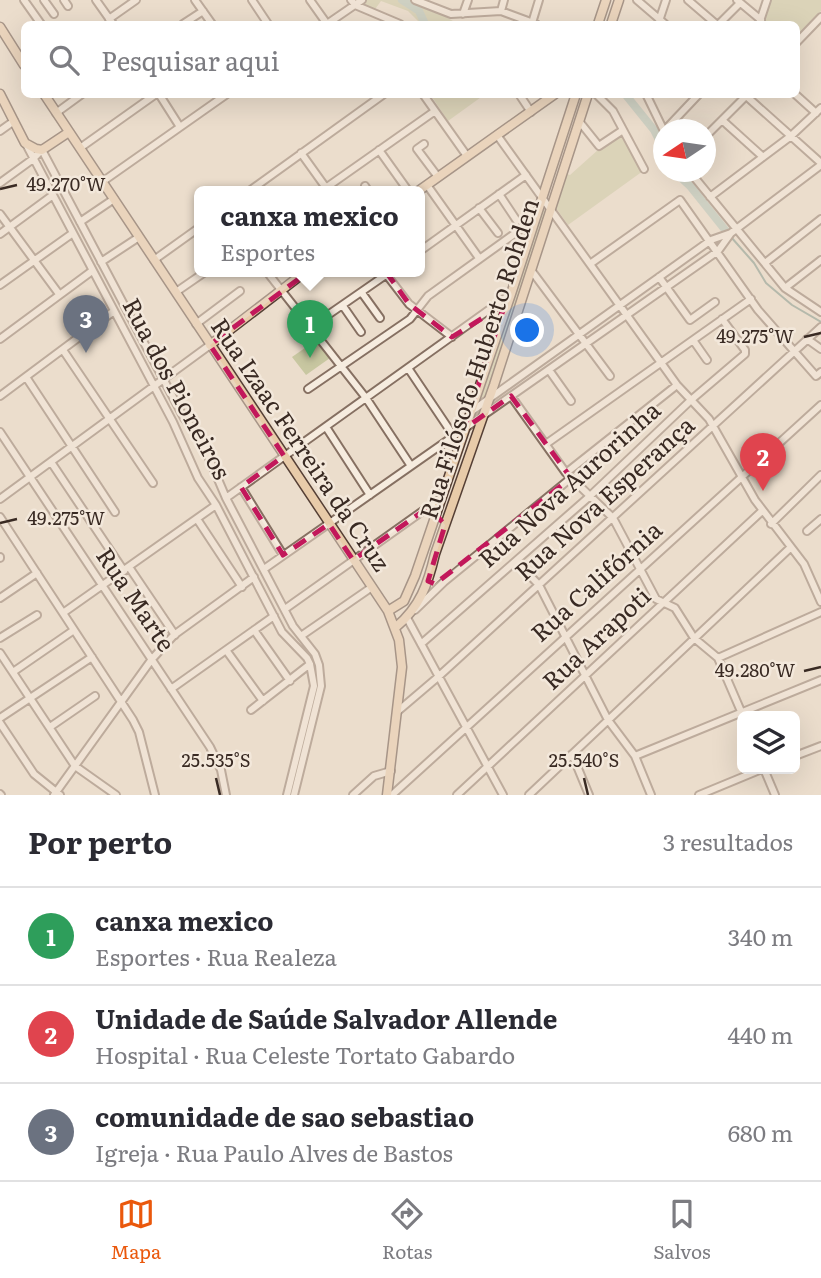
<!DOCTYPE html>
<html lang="pt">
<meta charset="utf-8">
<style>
body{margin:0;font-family:Literata,serif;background:#f2f2f3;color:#2b2b33}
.controls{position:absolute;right:21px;bottom:21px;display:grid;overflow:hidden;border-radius:10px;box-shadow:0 7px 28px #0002}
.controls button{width:63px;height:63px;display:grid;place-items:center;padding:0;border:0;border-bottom:2px solid #e1e1e2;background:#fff;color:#2b2b33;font:35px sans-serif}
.compass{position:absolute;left:653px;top:119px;width:63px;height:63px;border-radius:50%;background:#fff;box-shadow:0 7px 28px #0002;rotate:257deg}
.you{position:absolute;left:528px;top:331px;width:24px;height:24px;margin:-18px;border:5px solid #fff;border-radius:50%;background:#1a73e8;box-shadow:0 0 0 10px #1a73e833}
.badge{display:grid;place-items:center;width:46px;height:46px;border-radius:50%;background:#ea580c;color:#fff;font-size:23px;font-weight:700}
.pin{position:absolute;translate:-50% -58px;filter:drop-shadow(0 2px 4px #0008)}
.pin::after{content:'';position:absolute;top:37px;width:24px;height:21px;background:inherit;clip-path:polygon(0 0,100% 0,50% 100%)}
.popup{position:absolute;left:194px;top:186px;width:231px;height:91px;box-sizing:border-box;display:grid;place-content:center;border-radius:10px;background:#fff;filter:drop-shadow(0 2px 5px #0005);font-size:23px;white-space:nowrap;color:#7c7c81}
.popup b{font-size:26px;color:#2b2b33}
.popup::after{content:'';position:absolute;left:50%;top:100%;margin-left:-14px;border:14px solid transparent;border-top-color:#fff}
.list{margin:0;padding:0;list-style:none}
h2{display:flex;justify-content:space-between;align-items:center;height:91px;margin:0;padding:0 28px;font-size:30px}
h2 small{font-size:23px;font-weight:400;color:#7c7c81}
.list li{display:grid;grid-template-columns:46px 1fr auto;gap:21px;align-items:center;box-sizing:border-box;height:98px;padding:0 28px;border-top:2px solid #e1e1e2}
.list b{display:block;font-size:26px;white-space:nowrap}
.list p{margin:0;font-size:23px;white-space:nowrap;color:#7c7c81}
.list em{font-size:23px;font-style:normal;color:#7c7c81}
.icon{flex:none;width:38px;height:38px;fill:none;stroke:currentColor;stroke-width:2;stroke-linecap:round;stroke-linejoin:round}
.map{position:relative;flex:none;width:821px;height:795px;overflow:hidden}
.search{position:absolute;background:#fff;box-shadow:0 7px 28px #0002;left:21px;right:21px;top:21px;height:77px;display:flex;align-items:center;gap:18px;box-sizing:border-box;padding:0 24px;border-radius:10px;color:#7c7c81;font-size:26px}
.sheet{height:385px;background:#fff}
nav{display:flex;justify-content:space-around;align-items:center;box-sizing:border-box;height:98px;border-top:2px solid #e1e1e2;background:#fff;font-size:19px;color:#7c7c81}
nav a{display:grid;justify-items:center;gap:4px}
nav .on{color:#ea580c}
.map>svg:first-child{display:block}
</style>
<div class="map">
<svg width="821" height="795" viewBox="0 0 821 795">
<rect width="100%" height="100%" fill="#ebddcc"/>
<path fill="#c8c7a1" d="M365,0H417L458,24H421L408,11L381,1L373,12L359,4Z
M770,0H821V11L797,36L796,24H762Z
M435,94H484V95L448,121L432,97Z
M620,135L643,171L568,225L556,208L567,174L570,175L599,149Z
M542,207L546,213L487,400L478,405Z
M315,341L330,358L306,375L292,357Z"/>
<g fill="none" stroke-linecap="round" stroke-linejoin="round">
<path stroke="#738e83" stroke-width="2" d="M731,237L754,263L766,283L792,305L821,322"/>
<path stroke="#acc0b7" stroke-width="8" d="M402,0L419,11L425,24
M625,94L654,130L659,140L664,159
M675,172L690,186L726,231"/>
<defs>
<path id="minor" d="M24,0L41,24
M44,0L54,14
M64,0L68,6
M96,0L113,24
M195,0L212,24
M252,0L268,24
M310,0L327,24
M351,0L355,5L400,24
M415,0L451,14L501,11L536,24
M637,0L665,24
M688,0L716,24
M737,0L761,20
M501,11L504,0
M463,14L468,0
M109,19L136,0
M532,23L539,0
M183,24L203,11
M327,24L362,0
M658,24L666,0
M719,24L740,3
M759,24L767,0
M796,43L821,17
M159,94L180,127
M423,94L467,156
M519,94L531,112
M596,94L613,111L644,169
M646,94L664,131
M744,94L821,163
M795,94L816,113
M56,113L82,94
M722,120L763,157
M579,121L599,146L623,130
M665,130L699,94
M0,131L14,121
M497,135L677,385L709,419L755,500L804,564L821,602
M706,136L747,95
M26,144L173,422L198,478L216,505L282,632L307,658L310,664L314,686L287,795
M424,144L417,149L438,177
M80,148L156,94
M379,150L409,192
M301,153L329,192
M690,172L785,288L821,312
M102,182L227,94
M0,183L33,159L42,150L184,418L196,432L203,444L226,498L293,626L315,654L319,665L321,686L294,795
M427,185L479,258
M365,186L369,192
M248,192L384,94
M320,192L435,111
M499,194L517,221
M710,197L791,136L821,108
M479,208L498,233
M0,214L59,294
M80,222L114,199
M0,234L53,195
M420,251L526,175
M154,260L200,227
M101,262L139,237
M765,263L821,219
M590,264L680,200L758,310L816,376L821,372
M531,270L610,376
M267,272L366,398L411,466
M386,274L409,304L452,337
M659,277L690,320L715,302
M0,285L73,233
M785,288L821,260
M176,292L205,272
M362,293L380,318
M343,306L361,332
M196,324L240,291
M312,326L390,272
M0,339L92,271
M807,339L821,349
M693,340L707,360
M63,350L153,483
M408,368L453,435
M549,370L571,401
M26,377L115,512
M308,389L410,319L428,296L535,219
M0,396L114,311
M511,396L566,473L613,518L656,599L675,608L694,638L718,658L743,716
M472,411L711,240L731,233L821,165
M326,427L370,495
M0,432L210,747L221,770L226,795
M546,444L751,299
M51,462L124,571
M566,473L677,385
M241,487L283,555
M226,498L511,294
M0,499L210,345
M0,517L133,720L139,732L155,795
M197,519L242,587
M771,524L821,475
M807,531L821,519
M0,557V558
M516,561L539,585L608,720L635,756L651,795
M129,567L175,635
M264,569L718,251L731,233
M0,598L37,573
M285,609L441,498
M415,610L444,582L571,478
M63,613L216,505
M407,618L503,795
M254,630L290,681
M301,636L372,587
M0,638L37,615
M421,644L590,496L691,400L745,354V350L722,319
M226,650L263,701
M0,653L75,766L116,795
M718,658L821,612
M13,672L74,630
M171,689L274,616
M251,710L310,664
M398,711L438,677L821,327
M0,718L92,657
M0,723L34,774L60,795
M50,727L95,696
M572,754L589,795
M635,756L821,680
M795,756L821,746
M764,769L775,795
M0,794L1,795
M54,795L152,659L174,635L254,577
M353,795L374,776L391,771
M392,795L821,405
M457,795L762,511
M529,795L790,548
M699,795L762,769"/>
<path id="major" d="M598,24L606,0
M611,24L619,0
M0,27L24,65
M0,94L25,143L36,149L42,150L69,132
M44,94L388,611L399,640L402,667L387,795
M417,192L555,94
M210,345L305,272
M388,611L404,601L415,576L511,294L576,94
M396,627C420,607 428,584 435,554L494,385L588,94"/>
</defs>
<use href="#minor" stroke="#867062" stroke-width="10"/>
<use href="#major" stroke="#553f35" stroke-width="11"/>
<use href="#minor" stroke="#f6ecdf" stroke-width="6"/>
<use href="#major" stroke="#e8cba9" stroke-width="8"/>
</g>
<path d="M0 0H821V795H0ZM359,234L409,304L452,337L505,304L464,429L511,396L571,478L435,584L428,581L445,525L429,507L353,560L329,524L283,555L241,487L284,456L210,345Z" fill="#ebddcc" fill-opacity=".55" fill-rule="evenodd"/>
<path fill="none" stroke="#c2185b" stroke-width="5" stroke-dasharray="14 9" stroke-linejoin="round" d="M359,234L409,304L452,337L505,304L464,429L511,396L571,478L435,584L428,581L445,525L429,507L353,560L329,524L283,555L241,487L284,456L210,345Z"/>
<path fill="none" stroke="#392a23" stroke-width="2.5" d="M0,189L17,185M804,337L821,333M0,523L17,519M804,671L821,667M216,778L220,795M584,778L588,795"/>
<g text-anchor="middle" stroke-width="5" stroke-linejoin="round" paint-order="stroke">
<g font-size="24" fill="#392a23" stroke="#f3e8db">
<text transform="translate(480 359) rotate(-72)" y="8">Rua Filósofo Huberto Rohden</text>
<text transform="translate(176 389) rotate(62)" y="8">Rua dos Pioneiros</text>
<text transform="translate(300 445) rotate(56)" y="8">Rua Izaac Ferreira da Cruz</text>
<text transform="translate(570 485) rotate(-42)" y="8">Rua Nova Aurorinha</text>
<text transform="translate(605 499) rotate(-42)" y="8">Rua Nova Esperança</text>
<text transform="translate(597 582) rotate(-42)" y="8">Rua Califórnia</text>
<text transform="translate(135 600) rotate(56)" y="8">Rua Marte</text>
<text transform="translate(597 639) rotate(-43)" y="8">Rua Arapoti</text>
</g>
</g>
<g font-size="18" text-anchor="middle" fill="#392a23" stroke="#f3e8db" stroke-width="5" stroke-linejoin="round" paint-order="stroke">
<text x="66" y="191">49.270°W</text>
<text x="755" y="343">49.275°W</text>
<text x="66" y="525">49.275°W</text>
<text x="755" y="677">49.280°W</text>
<text x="216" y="767">25.535°S</text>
<text x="584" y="767">25.540°S</text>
</g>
</svg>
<div class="controls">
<button><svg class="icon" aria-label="layers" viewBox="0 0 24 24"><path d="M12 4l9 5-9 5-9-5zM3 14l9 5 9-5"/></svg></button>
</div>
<svg class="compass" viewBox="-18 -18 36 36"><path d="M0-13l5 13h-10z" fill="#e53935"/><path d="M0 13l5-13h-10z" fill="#7c7c81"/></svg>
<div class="you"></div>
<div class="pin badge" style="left:310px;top:358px;background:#2e9e5b">1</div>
<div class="popup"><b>canxa mexico</b>Esportes</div>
<div class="pin badge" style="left:763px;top:491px;background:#e0444e">2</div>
<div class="pin badge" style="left:86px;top:353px;background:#6b7280">3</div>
<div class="search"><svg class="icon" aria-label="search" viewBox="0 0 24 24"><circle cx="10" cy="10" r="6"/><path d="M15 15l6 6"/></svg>Pesquisar aqui</div>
</div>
<section class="sheet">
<h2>Por perto<small>3 resultados</small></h2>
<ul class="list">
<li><span class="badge" style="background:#2e9e5b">1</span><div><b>canxa mexico</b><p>Esportes · Rua Realeza</p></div><em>340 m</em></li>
<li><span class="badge" style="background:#e0444e">2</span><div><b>Unidade de Saúde Salvador Allende</b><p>Hospital · Rua Celeste Tortato Gabardo</p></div><em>440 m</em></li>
<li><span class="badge" style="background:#6b7280">3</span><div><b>comunidade de sao sebastiao</b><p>Igreja · Rua Paulo Alves de Bastos</p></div><em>680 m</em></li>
</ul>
</section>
<nav>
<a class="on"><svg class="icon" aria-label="map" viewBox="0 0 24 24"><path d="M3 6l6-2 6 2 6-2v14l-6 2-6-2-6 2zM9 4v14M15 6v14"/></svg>Mapa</a>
<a><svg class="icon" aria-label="directions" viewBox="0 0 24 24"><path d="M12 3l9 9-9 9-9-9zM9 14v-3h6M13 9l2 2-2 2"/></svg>Rotas</a>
<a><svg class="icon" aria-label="saved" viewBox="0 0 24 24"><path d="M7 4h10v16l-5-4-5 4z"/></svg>Salvos</a>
</nav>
